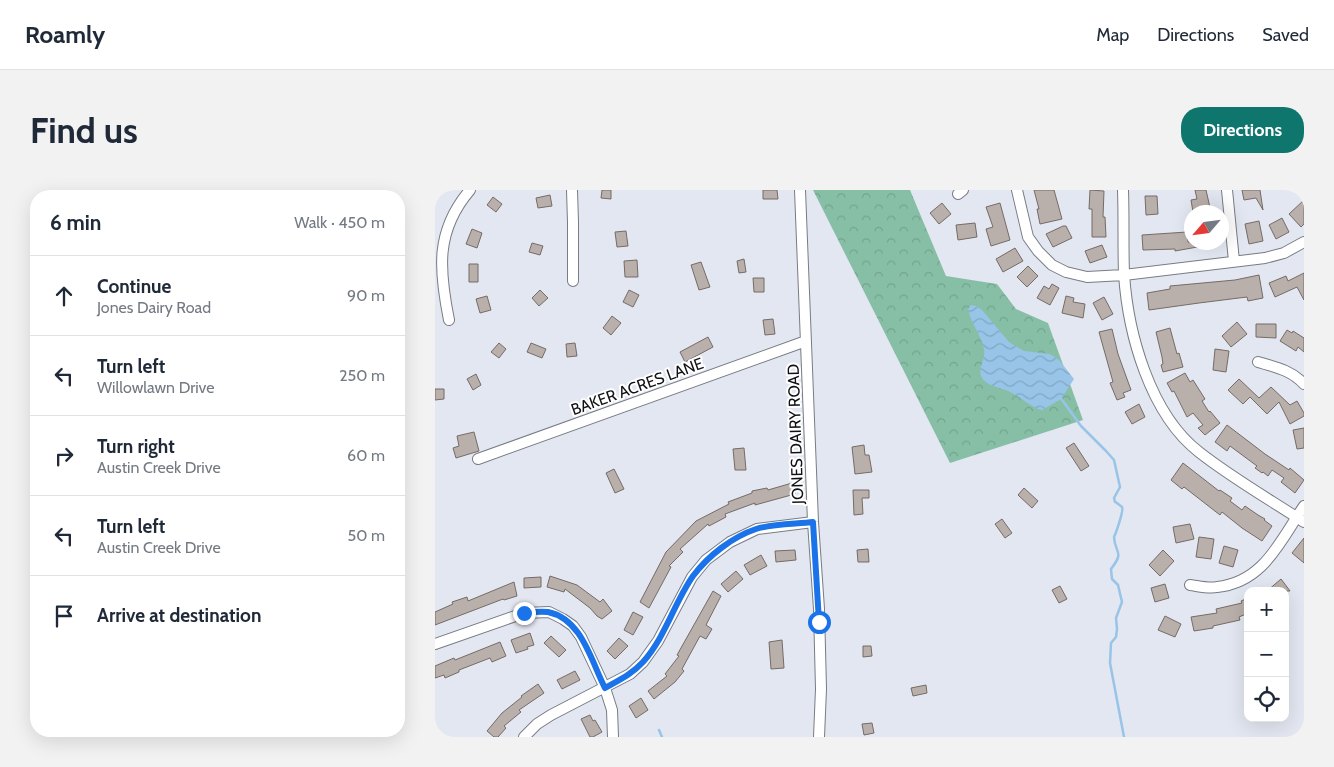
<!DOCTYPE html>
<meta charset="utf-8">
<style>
body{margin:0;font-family:Cabin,sans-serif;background:#f2f2f3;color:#1f2937}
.controls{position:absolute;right:15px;bottom:15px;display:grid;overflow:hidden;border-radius:10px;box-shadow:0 5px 20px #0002}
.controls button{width:45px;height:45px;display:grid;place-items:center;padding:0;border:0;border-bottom:1px solid #e0e1e3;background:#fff;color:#1f2937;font:25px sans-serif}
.compass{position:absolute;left:749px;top:15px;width:45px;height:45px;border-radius:50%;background:#fff;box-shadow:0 5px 20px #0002;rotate:242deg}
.stop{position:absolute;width:15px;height:15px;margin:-11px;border:4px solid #1a73e8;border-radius:50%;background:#fff}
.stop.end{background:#1a73e8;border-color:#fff;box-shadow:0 1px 5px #0008}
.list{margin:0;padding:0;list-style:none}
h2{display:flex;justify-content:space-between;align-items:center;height:65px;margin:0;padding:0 20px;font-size:21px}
h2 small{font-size:16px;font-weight:400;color:#747a83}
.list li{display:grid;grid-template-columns:32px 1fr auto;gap:15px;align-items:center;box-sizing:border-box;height:80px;padding:0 20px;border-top:1px solid #e0e1e3}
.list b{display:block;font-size:19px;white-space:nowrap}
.list p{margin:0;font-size:16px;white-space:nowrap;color:#747a83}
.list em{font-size:16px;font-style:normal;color:#747a83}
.icon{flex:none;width:28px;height:28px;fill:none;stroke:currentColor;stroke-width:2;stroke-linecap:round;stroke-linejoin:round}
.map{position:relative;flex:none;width:869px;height:547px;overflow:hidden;border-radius:20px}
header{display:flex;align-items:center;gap:30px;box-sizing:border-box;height:70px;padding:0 25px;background:#fff;border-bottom:1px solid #e0e1e3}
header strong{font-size:24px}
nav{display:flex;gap:28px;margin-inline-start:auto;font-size:18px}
.intro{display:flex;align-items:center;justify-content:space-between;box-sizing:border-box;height:120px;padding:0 30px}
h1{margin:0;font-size:35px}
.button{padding:12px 22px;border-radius:20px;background:#0f766e;color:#fff;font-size:18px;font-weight:700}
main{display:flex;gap:30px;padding:0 30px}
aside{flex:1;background:#fff;border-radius:20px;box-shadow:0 5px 20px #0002}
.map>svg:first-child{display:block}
</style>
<header>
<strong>Roamly</strong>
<nav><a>Map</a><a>Directions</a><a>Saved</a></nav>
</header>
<div class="intro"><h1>Find us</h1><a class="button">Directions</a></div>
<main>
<aside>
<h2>6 min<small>Walk · 450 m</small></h2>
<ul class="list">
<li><svg class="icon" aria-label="ahead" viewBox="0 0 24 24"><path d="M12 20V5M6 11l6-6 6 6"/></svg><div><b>Continue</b><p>Jones Dairy Road</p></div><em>90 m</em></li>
<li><svg class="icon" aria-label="left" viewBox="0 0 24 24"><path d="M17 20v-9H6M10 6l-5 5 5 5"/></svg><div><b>Turn left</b><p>Willowlawn Drive</p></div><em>250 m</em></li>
<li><svg class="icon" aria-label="right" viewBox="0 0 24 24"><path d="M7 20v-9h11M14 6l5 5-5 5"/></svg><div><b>Turn right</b><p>Austin Creek Drive</p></div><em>60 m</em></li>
<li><svg class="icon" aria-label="left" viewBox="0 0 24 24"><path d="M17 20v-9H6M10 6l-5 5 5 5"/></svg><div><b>Turn left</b><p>Austin Creek Drive</p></div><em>50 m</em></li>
<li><svg class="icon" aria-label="arrive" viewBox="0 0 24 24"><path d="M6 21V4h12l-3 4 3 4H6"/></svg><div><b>Arrive at destination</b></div></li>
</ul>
</aside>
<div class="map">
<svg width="869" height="547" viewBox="0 0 869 547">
<defs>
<pattern id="forest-crowns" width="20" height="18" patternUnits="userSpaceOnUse" patternTransform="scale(1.25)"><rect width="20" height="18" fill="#87bfa6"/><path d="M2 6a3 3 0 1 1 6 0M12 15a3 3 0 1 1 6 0" fill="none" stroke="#74a38e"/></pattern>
<pattern id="water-waves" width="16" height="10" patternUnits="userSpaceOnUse" patternTransform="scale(1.25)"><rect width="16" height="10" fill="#97c4e7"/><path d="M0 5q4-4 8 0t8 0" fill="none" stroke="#81a7c5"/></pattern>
</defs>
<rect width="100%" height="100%" fill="#e3e7f1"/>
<path fill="url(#forest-crowns)" d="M378,0H475L511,86L562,94L581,119L613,133L648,230L515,273Z"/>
<path fill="url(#water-waves)" d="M536,115L541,116L547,120L574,152L589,161L615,164L624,170L639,189L626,209L607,220C595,217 585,206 573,201C565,197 550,196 546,186C543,178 551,169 549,159C546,145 536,133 533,119Z"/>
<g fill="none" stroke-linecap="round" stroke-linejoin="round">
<path stroke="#97c4e7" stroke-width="2.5" d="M625,207L646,236L671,261L679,270L685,297L679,308L680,312C681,312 686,316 687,317C689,320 681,343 679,347C680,364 690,361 676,379L677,389L683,395L687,412L681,428L682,439L681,447L676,453L675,473L689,547
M224,540L227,547"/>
</g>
<path fill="#b9afab" stroke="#756b67" d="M167,0H176V9L166,8Z
M328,0H342L343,9H328Z
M599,0H619L627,29L605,34L602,19H604Z
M655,0L669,1L668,27H670L671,47H657V19H654Z
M760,0H771L776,22H758L756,10L762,9Z
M807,0H825L828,20L821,8L809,10Z
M115,5L117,16L103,18L101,8Z
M710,6H722L723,24L711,25Z
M58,7L67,14L61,22L52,15Z
M869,10V34L866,37L854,24Z
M507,13L516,24L504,34L495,23Z
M565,13L575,50L556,56L551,39L558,37L551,17Z
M847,28L854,42L841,49L834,35Z
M824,31L828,51L814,54L810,34Z
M540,33L542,47L523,50L521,35Z
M628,36H631L637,48L618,57L611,44Z
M37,39L47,43L42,58L31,54Z
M191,41L193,56L182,57L180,42Z
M752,42L753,52H767L768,56L740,61V59L708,60L707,45Z
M97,53L108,56L105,65L94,62Z
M667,55L672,67L655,73L650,61Z
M580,58L588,71L568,82L561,69Z
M309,69L311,82L304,83L302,71Z
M202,70L203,87H190L189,71Z
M266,72L275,97L264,100L256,75Z
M34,74H43V92H34Z
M593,76L603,86L592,97L582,87Z
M869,83V110L862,97L840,107L834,93L851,86L853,91Z
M824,85L828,108L813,111L812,107L764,113L714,120L712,103L735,99V96L800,90Z
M318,88H329V102H319Z
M617,94L624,98L615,115L602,108L609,96L614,99Z
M105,100L113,108L104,116L97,108Z
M194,100L204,105L198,117L188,112Z
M52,106L56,120L45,123L41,109Z
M631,106L639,108L638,112L650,114L648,128L627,123Z
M669,107L678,124L667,130L658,113Z
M177,126L186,133L176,145L168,138Z
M338,129L340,144L330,145L328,130Z
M802,132L812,144L796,157L787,146Z
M821,134H841V148L821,147Z
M735,138L742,164L744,163L748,177L728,182L726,175L728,174L727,167L721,142Z
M677,139L683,164L696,200L688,203L690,207L682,210L675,193L678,192L664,142Z
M852,140L857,143L858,141L869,148V162L863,157L861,161L845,151Z
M273,147L278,157L250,172L245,162Z
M64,153L71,159L64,168L56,162Z
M96,153L111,159L107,168L92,162Z
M140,153L142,166L132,167L131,154Z
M780,159L794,161L791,182L778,180Z
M750,183L755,192L758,190L770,209L767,211L774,222L775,221L785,233L770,245L763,238L768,235L758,223L752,227L739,201L737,202L732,193Z
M41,184L46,195L38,200L32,189Z
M804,189L824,208L836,197L855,215L862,211L869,223V226L855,234L844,212L832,224L815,207L808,214L793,200Z
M0,199H9V209L0,210Z
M704,214L710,227L697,234L690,222Z
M792,235L830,264L854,280L855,278L869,290L860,303L846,292L849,288L837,280L833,286L828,282L827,283L820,278L822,276L795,256L792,261L780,252Z
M869,238V258L862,259L858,240Z
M39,242L44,261L21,268L18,258L24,256L22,246Z
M639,253L654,276L646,281L631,258Z
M429,255L430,265H434L437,282L420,284L417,257Z
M309,258L311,280H300L298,259Z
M748,273L784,301L785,300L797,308L795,311L807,320L810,316L823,325L830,329L829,330L837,336L827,351L807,338L787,322L785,325L749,297L747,299L736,290Z
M179,279L189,299L180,303L171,283Z
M357,293L360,304L320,315V313L290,324L291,327L274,336L273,334L245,359L248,362L234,376L236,377L214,418L205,412L231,362L261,331L294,314L293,312L317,303V301L332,298L333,300Z
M589,298L603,311L597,318L583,305Z
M418,300H434V308H427L428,324L419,325Z
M567,329L577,343L570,348L560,334Z
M755,334L759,349L741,353L738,337Z
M764,347L779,349L776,369L761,367Z
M869,348V373L857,363Z
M789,356L803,360L798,377L784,373Z
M433,359L434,372H423L422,360Z
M360,360L361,370L341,372L340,361Z
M728,360L739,371L725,386L714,375Z
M326,365L332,376L315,385L309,375Z
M301,381L308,389L293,402L286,394Z
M115,386L142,395L165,412L168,409L177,421L167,429L162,426L155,418L130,399L129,402L112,397Z
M106,387V397L89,398V388Z
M846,389L855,401H832Z
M79,392L82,406L69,410L68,409L0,435V422L18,414L17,412L32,407L33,411Z
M730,394L734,408L720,412L716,398Z
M625,396L632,409L624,413L617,400Z
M278,401L286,406L271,435L277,439L271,449L265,446L247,479L249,481L240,492L219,509L213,501L232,486L230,484L244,466L242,465Z
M813,408V427L811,424L804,427L805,430L778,436V438L759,441L756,427L782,423L781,419L807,413L806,411Z
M198,422L208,427L198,445L189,440Z
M730,426L746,434L740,447L723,440Z
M95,443L99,455L92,457L93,459L81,463L76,450Z
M116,446L131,460L124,467L109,453Z
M184,448L193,456L180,469L172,461Z
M347,450L349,478L336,479L334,452Z
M65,452L71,466L57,472L55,468L24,480V482L10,488L9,485L0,488V476L19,468L20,470Z
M428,456H436L437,466L428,467Z
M140,481L145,490L127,499L122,490Z
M103,494L109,503L84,520L86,522L69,536L71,538L63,547H59L52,541L67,523L87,507L86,506Z
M491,495L492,503L478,506L476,498Z
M206,508L213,520L201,528L194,516Z
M155,525L158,531L160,530L167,542L158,547H155L146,529Z
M437,533L439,543L429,545L427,534Z"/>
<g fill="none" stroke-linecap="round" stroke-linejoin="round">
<defs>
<path id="minor" d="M137,0L138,32V91
M365,0L378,332L384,419L386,499L384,547
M582,0L593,47L603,61L617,75L631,82L652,87L689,85L830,68L849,63L869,52
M688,0C689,28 688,56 689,84C693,144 715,224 764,262C797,288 834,309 869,332
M792,0L799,71
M523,4L528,0
M14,130C4,80 0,41 35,0
M823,172C840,177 856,180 869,194
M43,269L371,151
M755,395C763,396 774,399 782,397C829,392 845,351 869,316
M0,454L89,423L114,422L128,429L138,436L146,447L170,498L177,520L178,547
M89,547L102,534L116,525L195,484L208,472L223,451L257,387L271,370L295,352L322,339L378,332"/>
</defs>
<use href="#minor" stroke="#787c84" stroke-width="12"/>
<use href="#minor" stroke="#fff" stroke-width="10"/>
</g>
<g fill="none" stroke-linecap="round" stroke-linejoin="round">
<path stroke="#1a73e8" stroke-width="6" d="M89,423C97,422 105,421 113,422C147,429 156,471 170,498C184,490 197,484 208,472C231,446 239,413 258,386C273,366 297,347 321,339C336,334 362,334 378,332L384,432"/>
</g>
<g text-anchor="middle" stroke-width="4" stroke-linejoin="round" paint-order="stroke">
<g font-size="16" fill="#111215" stroke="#fff">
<text transform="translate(202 196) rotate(-20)" y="6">BAKER ACRES LANE</text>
<text transform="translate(360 244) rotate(-92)" y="6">JONES DAIRY ROAD</text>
</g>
</g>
</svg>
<div class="controls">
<button>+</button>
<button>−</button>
<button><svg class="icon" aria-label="locate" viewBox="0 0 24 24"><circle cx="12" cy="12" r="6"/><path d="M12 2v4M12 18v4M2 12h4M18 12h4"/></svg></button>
</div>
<svg class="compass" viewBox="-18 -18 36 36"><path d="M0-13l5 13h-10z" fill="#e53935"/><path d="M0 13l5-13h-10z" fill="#747a83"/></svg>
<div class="stop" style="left:384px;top:432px"></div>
<div class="stop end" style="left:89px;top:423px"></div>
</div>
</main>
